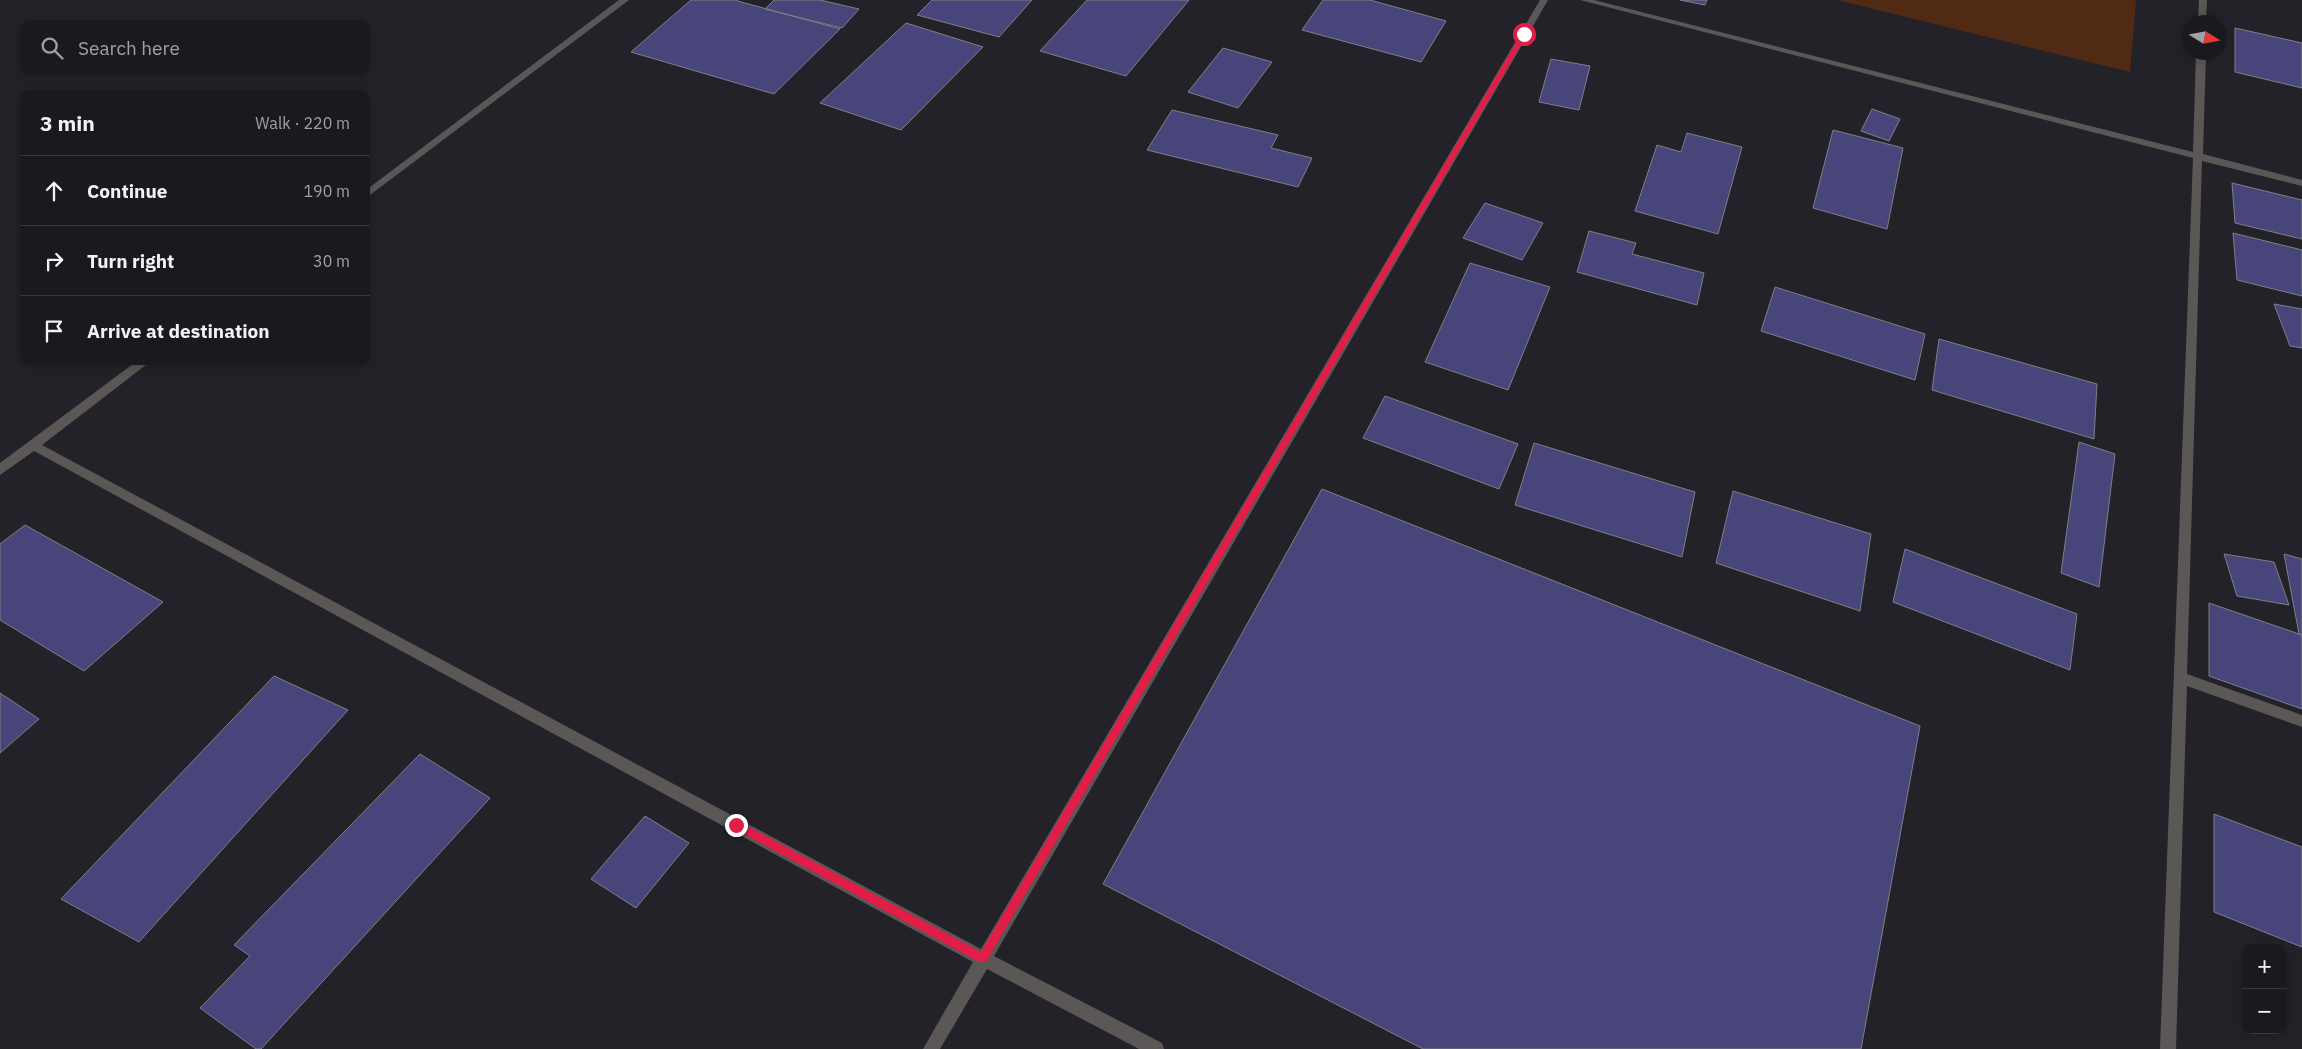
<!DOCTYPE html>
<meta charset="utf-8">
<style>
body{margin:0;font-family:"IBM Plex Sans",sans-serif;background:#27272b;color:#f1f3f6}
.controls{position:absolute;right:15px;bottom:15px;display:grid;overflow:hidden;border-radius:10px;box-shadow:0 2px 12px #0003}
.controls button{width:45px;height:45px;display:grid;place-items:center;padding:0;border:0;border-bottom:1px solid #38383c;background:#1a1a1e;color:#f1f3f6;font:25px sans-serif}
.compass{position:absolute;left:2182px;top:15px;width:45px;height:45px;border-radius:50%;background:#1a1a1e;box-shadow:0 2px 12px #0003;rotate:101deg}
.stop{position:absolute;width:15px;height:15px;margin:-11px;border:4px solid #e11d48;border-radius:50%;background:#fff}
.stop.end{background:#e11d48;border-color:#fff;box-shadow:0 1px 5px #0008}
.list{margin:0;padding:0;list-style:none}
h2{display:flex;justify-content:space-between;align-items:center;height:65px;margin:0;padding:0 20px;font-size:21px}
h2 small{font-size:16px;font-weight:400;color:#9fa1a4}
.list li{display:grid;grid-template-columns:32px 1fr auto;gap:15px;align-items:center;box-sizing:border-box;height:70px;padding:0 20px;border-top:1px solid #38383c}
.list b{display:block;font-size:19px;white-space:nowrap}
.list em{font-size:16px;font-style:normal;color:#9fa1a4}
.icon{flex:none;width:28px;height:28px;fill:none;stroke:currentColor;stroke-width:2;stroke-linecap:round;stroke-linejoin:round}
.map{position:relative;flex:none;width:2302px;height:1049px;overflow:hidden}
.search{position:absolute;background:#1a1a1e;box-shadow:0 2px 12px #0003;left:20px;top:20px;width:350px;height:55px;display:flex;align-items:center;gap:12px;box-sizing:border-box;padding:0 18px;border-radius:10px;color:#9fa1a4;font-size:19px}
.panel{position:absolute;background:#1a1a1e;box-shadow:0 2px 12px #0003;left:20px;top:90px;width:350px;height:275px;border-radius:10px}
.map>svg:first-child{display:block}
</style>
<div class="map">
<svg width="2302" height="1049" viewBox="0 0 2302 1049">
<rect width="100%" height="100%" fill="#222228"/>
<path fill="#512a15" d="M1837,0H2136L2130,72Z"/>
<path fill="#474579" stroke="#7f7f86" d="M691,0H734L840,29L774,94L631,52Z
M774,0H820L859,9L842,28L765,9Z
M932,0H1032L999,37L917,15Z
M1087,0H1189L1126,76L1040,51Z
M1323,0H1370L1446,21L1421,62L1302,30Z
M1680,0H1707L1705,5Z
M906,23L983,47L901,130L820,103Z
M2235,28L2302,43V88L2235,72Z
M1223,48L1272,62L1238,108L1188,92Z
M1551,59L1590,66L1579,110L1539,102Z
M1872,109L1900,119L1889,141L1861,131Z
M1172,110L1278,135L1271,148L1312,158L1298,187L1147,150Z
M1833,130L1903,148L1887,229L1813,208Z
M1687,133L1742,147L1718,234L1635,211L1657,145L1681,152Z
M2232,183L2302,200V239L2235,223Z
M1485,203L1543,223L1522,260L1463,238Z
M1589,231L1636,243L1632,254L1704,273L1697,305L1577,272Z
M2233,233L2302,250V296L2237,280Z
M1470,263L1550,287L1508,390L1425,362Z
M1775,287L1925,334L1915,380L1761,331Z
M2274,304L2302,309V348L2290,346Z
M1939,339L2097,384L2094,439L1932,390Z
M1385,396L1518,444L1499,489L1363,438Z
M2079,442L2115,454L2099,587L2061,573Z
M1534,443L1695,492L1682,557L1515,505Z
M1322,489L1920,726L1861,1049H1423L1103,884Z
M1733,491L1871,534L1860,611L1716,563Z
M25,525L163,602L84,671L0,620V544Z
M1905,549L2077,614L2070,670L1893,602Z
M2224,554L2274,562L2289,605L2237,596Z
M2284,554L2302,559V635L2299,634Z
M2209,603L2302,635V709L2209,676Z
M274,676L348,710L139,942L61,899Z
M0,693L39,719L0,753Z
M420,754L490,798L261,1049H256L200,1008L250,956L234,945Z
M2214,814L2302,847V947L2214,912Z
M645,816L689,843L636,908L591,879Z"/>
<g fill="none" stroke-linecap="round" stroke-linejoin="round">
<path fill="#5a5756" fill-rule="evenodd" d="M619,0H629L366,198V190Z
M1540,0H1548L994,956L1162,1043L1164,1049H1139L987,969L940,1049H923L973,962L34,451L0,475V463L137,361H151L42,445L981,949Z
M1580,0H1594L2193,152L2196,52H2206L2203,154L2302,180V186L2202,161L2187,674L2302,715V727L2187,686L2176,1049H2160L2193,158Z
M2199,0H2207L2206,22H2198Z"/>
</g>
<path fill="#e11d48" d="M1524,32L1527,34L986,962H979L733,828V822H740L981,952L1521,34Z"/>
</svg>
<div class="controls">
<button>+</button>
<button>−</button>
</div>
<svg class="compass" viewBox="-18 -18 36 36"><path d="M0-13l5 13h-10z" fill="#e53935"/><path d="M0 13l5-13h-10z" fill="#9fa1a4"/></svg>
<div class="stop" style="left:1524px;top:34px"></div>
<div class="stop end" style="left:736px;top:825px"></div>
<div class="search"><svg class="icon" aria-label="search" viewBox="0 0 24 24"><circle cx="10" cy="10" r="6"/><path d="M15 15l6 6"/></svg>Search here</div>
<section class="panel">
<h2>3 min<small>Walk · 220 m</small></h2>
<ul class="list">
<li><svg class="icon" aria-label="ahead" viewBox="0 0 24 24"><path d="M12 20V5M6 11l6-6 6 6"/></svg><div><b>Continue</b></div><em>190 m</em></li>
<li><svg class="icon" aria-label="right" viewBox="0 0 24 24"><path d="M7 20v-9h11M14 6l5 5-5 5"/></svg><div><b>Turn right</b></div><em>30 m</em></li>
<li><svg class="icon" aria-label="arrive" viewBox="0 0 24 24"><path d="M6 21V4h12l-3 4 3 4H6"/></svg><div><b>Arrive at destination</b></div></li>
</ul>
</section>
</div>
